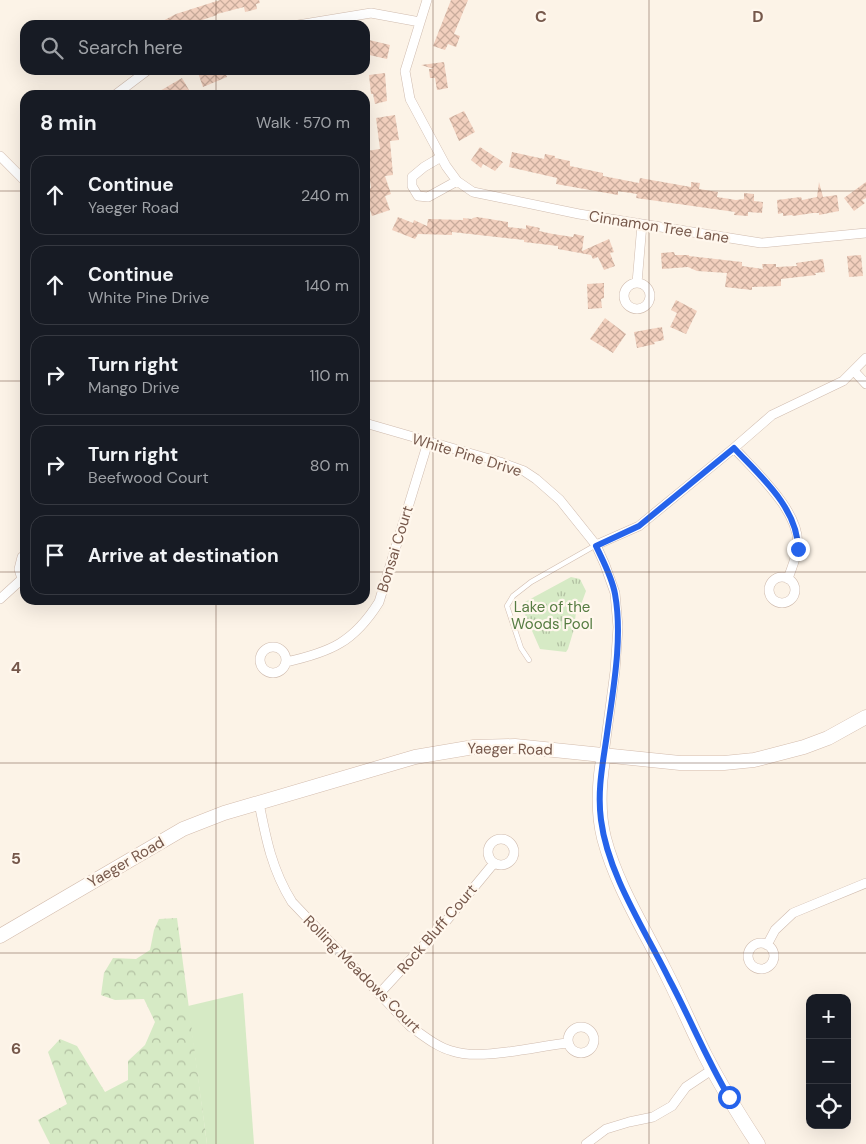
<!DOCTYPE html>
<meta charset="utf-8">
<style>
body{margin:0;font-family:"DM Sans",sans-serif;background:#20242c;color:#f1f3f6}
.controls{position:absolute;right:15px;bottom:15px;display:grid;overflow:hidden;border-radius:10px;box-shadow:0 5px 20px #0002}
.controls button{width:45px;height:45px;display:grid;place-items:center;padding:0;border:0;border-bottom:1px solid #363941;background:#171b24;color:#f1f3f6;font:25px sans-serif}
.stop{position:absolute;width:15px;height:15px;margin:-11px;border:4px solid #2563eb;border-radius:50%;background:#fff}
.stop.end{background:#2563eb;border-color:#fff;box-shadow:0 1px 5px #0008}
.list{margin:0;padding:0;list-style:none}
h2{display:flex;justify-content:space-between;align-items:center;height:65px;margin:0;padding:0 20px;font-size:21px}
h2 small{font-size:16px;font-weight:400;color:#9ea1a6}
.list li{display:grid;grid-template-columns:32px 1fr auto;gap:15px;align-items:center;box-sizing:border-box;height:80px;margin:0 10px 10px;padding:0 10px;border:1px solid #363941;border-radius:15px}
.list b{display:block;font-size:19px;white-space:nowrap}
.list p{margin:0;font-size:16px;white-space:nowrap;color:#9ea1a6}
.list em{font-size:16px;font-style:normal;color:#9ea1a6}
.icon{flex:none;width:28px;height:28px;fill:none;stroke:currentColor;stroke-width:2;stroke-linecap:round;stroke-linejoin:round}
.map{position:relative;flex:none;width:866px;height:1144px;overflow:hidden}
.search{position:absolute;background:#171b24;box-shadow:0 5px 20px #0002;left:20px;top:20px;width:350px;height:55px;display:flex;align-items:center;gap:12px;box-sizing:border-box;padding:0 18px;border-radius:15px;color:#9ea1a6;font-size:19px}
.panel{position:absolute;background:#171b24;box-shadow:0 5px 20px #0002;left:20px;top:90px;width:350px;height:515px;border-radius:15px}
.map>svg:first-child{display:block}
</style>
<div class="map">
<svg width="866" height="1144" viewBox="0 0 866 1144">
<defs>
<pattern id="forest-crowns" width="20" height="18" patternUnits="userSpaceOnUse" patternTransform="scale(1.25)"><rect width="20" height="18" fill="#d6eac5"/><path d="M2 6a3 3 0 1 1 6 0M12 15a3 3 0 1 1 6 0" fill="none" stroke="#b2c0a2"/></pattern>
<pattern id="park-tufts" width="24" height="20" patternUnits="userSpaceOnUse" patternTransform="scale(1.25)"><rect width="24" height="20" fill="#d6eac5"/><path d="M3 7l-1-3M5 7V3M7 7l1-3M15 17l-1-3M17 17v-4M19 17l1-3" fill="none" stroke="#b2c0a2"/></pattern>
<pattern id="building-cross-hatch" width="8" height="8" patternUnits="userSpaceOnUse" patternTransform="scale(1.25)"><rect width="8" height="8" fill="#f2d0be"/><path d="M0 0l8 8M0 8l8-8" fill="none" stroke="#c9ac9c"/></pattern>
</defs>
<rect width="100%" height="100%" fill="#fcf3e7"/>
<path fill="#d6eac5" d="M243,993L254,1144H207L188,1006Z"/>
<path fill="url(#forest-crowns)" d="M177,918L207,1144H50L38,1120L67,1104L48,1052L60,1039L77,1046L105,1092L128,1080V1061L145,1045L155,1022L144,999L115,1000L101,995L104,973L113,958L136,959L150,950L154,930L159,919Z"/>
<path fill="url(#park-tufts)" d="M571,577L580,579L586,591L579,610L576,612L574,629L568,649L566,652L540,649L522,608L525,606L523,603Z"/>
<path fill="url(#building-cross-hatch)" d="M220,0H259L260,3L256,4L257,9L245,12L244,7L217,14V15L187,25H155L176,14Z
M451,0H468L454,34L460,36L456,47L448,44L445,50L433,46Z
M365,39L390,45L387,59L365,54Z
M444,62L448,88L437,90L435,78H430L429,69H434L421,65Z
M197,70H224L227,77L203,87Z
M385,73L387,101L375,104L373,94H371L369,75Z
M182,78L189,90L181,95H153Z
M464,111L475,132L459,141L449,118Z
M395,115L399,140L390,141L393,175L385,176L391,194L385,196L390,210L372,216L365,195V190L371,188L366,151L380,149L376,118Z
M480,147L503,162L495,171L483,164L481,168L471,160Z
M512,152L544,159L545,154L555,156V158L570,161V166L603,173V176L639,183L640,178L691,187V182L700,183L699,189L718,192L717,197L736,200L744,199V193L754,194V201L763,202L762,213L748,212V216L734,215L735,212L636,198L637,194L618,191V195L556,184L557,178L509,167Z
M819,182L823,197L837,195L839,211L819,215V213H813L793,216L792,215L783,216V213L778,214L777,200L801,197L802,200L817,197Z
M866,182V198L862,200L865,203L854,211L844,198Z
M398,217L413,223L414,220L427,226L428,219L463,220V218L472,219L473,218L477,217L508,222V227L526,229V225L540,228L539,231L553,234L573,237L574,234L584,236L582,251L609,239L614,252L610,253L615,266L604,270L598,257L593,259L591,255L558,249V246L524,242V240L452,232V235L418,234L415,239L392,230Z
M674,252L675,255H689V256L742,262V266L763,269L762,264H776V267L797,266L796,263L823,259L825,272L815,273L816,275L781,279V286L752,287V290L725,287L727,273L697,271L688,267L662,269L661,253Z
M861,255L863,276L849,277L847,256Z
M604,283V298L601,299L602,308L588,309L587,284Z
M676,300L697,311L686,334L670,327L677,313L671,310Z
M605,318L626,334L613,353L590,339Z
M662,327L664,340L654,342L655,344L637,348L634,332Z"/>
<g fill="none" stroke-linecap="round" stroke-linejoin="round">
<defs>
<path id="lane" d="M529,660L521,648L507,606L513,596L531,582L596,545"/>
<path id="street" d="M427,0L405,71L410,99L446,166L457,181L473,192L579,214L761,243L866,233
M298,25L371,13L420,22
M115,95L148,70
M0,156L25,181
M441,157L424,167L412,177V186L418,196L428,197L457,181
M624 296a13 13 0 1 1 26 0a13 13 0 1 1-26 0Z
M637,283L642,224
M854,371L866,384
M365,423L500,462L524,471L536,479L560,500L596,545L605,565L615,593L618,627L615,671L604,754
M734,448C756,472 804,515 797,549C796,559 791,569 788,579
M596,545L639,526L734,448L772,415L843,381L866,358
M769 590a13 13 0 1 1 26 0a13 13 0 1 1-26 0Z
M22,579L19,569L22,557L25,555
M0,599L22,579H25
M260 660a13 13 0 1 1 26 0a13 13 0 1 1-26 0Z
M286,662C331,652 354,642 379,602L428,442
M259,803C266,839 272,870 292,902L411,1027C424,1036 437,1047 452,1051C480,1061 537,1046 568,1043
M488 852a13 13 0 1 1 26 0a13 13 0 1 1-26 0Z
M748 956a13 13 0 1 1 26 0a13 13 0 1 1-26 0Z
M767,945L775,930L793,913L866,883
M379,994L447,920L494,863
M568 1040a13 13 0 1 1 26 0a13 13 0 1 1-26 0Z
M586,1144L606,1129L629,1122L653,1117L672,1106L686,1087L713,1069"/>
<path id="secondary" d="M604,754C599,782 597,810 604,838C616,884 643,927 664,969C679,998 691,1027 705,1055C721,1086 739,1115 758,1144
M0,936L183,829L224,813L415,757L474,747L515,746L680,763H724L754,760L804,747L828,738L866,717"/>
</defs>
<use href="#lane" stroke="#d0bcaf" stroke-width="5.5"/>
<use href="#street" stroke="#d0bcaf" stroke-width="10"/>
<use href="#secondary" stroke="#d3bcad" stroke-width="15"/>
<use href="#lane" stroke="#fff" stroke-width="4.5"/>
<use href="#street" stroke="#fff" stroke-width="9"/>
<use href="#secondary" stroke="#fff" stroke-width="14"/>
</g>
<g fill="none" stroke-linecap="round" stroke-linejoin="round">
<path stroke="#2563eb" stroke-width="6" d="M729,1097C706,1058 690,1018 669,979C645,930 608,875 601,820C597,790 603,763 607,734C613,690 623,638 615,594C612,577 603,561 596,546L639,526L734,448C760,476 798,508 798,549"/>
</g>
<path fill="none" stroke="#76584b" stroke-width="1" stroke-opacity="0.55" d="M216,0V25M433,0V1144M649,0V1144M216,70V95M0,191H25M365,191H866M0,381H25M365,381H866M0,572H25M365,572H866M216,600V1144M0,763H866M0,953H866"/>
<g text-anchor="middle" stroke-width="4.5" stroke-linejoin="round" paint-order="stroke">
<g font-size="15" fill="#76584b" stroke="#fff7ed">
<text transform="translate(659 227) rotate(9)" y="5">Cinnamon Tree Lane</text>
<text transform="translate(467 455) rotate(17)" y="5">White Pine Drive</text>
<text transform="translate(395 549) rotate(-73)" y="5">Bonsai Court</text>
<text transform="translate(510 749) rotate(1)" y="5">Yaeger Road</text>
<text transform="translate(126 862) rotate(-30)" y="5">Yaeger Road</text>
<text transform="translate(437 929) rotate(-49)" y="5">Rock Bluff Court</text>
<text transform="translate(362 974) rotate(45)" y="5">Rolling Meadows Court</text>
</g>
<g font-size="15" fill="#567c42" stroke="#fff7ed">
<text x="552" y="612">Lake of the<tspan x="552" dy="17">Woods Pool</tspan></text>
</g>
</g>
<g font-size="16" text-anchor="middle" font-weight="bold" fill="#76584b" stroke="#fff7ed" stroke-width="4.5" stroke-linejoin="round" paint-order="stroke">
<text x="541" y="22">C</text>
<text x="758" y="22">D</text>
<text x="16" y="673">4</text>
<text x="16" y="864">5</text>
<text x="16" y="1054">6</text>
</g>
</svg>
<div class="controls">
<button>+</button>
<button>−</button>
<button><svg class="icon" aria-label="locate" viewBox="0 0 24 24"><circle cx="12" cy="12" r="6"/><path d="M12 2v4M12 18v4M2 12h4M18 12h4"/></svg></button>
</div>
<div class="stop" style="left:729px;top:1097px"></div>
<div class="stop end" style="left:798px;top:549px"></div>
<div class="search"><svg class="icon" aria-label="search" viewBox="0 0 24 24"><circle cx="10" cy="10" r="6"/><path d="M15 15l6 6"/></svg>Search here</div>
<section class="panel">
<h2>8 min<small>Walk · 570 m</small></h2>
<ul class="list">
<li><svg class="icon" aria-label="ahead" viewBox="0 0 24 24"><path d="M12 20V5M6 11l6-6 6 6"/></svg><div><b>Continue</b><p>Yaeger Road</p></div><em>240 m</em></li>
<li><svg class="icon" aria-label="ahead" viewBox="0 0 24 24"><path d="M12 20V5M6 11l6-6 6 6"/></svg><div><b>Continue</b><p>White Pine Drive</p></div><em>140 m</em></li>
<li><svg class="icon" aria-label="right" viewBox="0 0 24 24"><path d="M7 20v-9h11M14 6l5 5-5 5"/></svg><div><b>Turn right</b><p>Mango Drive</p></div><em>110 m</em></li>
<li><svg class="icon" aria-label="right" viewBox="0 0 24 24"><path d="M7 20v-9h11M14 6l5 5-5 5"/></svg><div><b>Turn right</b><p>Beefwood Court</p></div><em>80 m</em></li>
<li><svg class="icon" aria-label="arrive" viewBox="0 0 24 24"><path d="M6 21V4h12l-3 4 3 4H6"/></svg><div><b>Arrive at destination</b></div></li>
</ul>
</section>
</div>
